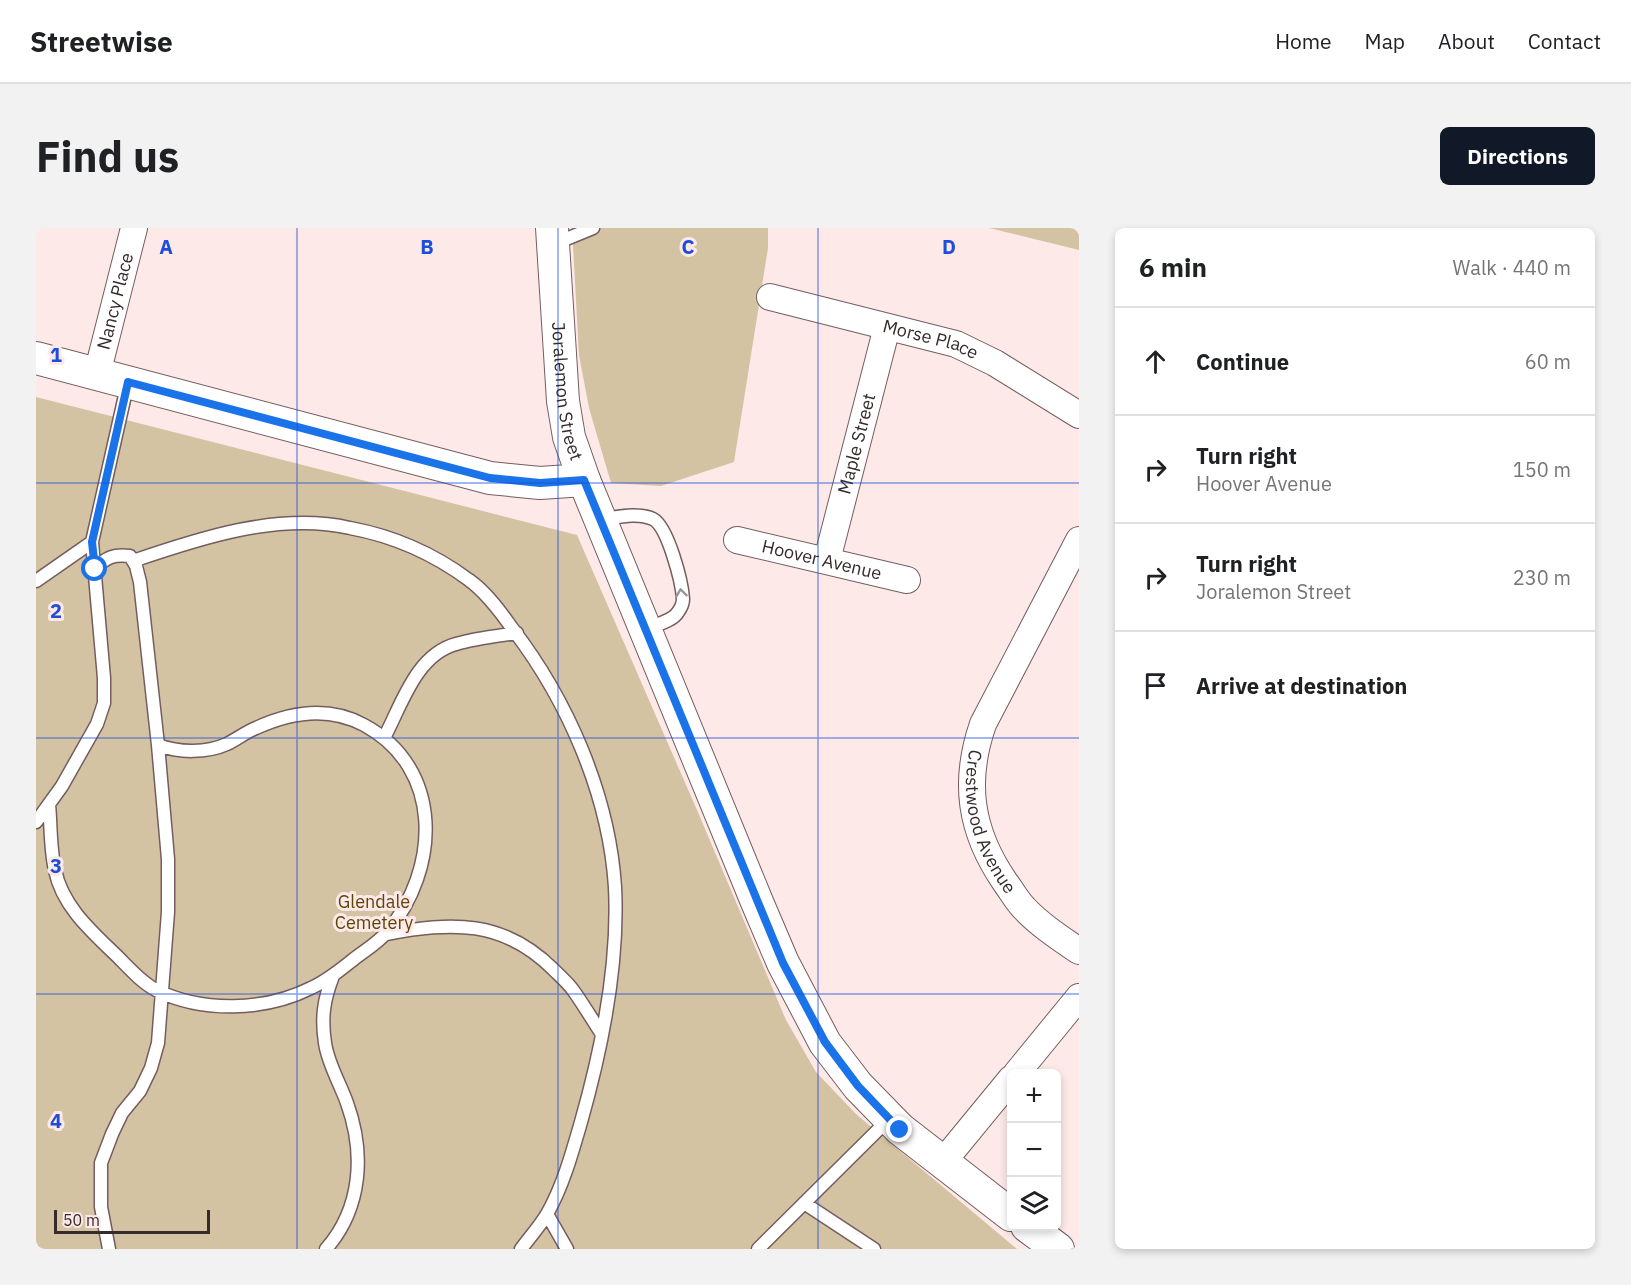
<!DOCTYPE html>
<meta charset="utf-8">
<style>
body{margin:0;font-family:"IBM Plex Sans",sans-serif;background:#f2f2f2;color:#202124}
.controls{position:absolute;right:18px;bottom:18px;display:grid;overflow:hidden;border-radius:9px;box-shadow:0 3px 9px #0003}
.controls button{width:54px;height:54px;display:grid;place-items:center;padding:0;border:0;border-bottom:2px solid #e0e0e0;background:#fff;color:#202124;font:30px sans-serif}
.scale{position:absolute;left:18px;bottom:15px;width:156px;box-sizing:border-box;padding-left:6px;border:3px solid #352b2b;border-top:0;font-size:16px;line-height:21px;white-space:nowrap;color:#352b2b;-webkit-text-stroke:4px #fee9e9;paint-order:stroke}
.stop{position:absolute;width:18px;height:18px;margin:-14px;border:4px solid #1a73e8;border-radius:50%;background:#fff}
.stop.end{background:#1a73e8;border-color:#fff;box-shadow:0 2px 6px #0008}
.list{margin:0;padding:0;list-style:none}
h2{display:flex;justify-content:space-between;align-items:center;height:78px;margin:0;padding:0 24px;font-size:26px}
h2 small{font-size:20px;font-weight:400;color:#757577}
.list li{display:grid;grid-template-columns:39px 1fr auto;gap:18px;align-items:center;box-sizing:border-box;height:108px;padding:0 24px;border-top:2px solid #e0e0e0}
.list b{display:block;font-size:22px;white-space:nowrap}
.list p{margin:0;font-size:20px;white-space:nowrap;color:#757577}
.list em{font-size:20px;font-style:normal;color:#757577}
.icon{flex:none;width:33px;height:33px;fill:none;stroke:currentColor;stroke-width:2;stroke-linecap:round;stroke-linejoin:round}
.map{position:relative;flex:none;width:1043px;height:1021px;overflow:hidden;border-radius:9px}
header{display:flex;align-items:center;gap:36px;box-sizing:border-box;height:84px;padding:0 30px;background:#fff;border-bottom:2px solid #e0e0e0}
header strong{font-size:28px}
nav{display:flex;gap:33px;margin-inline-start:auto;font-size:21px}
.intro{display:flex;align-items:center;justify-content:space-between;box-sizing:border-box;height:144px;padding:0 36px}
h1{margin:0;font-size:42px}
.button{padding:15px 27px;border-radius:9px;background:#111827;color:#fff;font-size:21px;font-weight:700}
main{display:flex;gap:36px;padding:0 36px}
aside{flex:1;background:#fff;border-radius:9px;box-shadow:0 3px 9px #0003}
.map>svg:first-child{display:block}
</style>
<header>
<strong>Streetwise</strong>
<nav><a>Home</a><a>Map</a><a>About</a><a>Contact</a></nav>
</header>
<div class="intro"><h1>Find us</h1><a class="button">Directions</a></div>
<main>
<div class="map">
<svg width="1043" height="1021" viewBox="0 0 1043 1021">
<rect width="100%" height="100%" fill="#fee9e9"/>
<path fill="#d4c3a2" d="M536,0H732V20L698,234L625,258L575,255L553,180L543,127Z
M953,0H1043V22Z
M0,169L541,307L661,582L750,792L780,844L820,886L981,1021H0Z"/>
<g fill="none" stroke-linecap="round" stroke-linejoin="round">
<defs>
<path id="service" d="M518,16L557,0
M567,291C582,289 602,284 617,291C632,299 646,354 647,371C647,376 645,380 642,384C637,393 619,397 610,401
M97,333C164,310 242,284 314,300C357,308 398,326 433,352C450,364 464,383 476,400C532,473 573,567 579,659C583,736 566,820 545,894C536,925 527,958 511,986C504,998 493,1010 485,1021
M59,341C70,329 78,326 94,328L100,338L104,354L122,517L132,631V684L122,815L115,840L104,863L86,885L76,906L65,935V979L73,1021
M0,353L56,314L92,154
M348,510C366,476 380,427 420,416C440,410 461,408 481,405
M13,576C15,597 14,621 19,642C26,678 56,704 81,728C93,740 105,754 120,762C167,785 229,783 275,760C291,753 304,742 318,731C328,723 342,715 351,704C404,641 408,540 328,497C293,478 255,484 220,500C210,504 201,511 191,516C171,525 143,525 122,517
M0,594L26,558L61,496L68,475V450L56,314
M350,706C416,694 467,691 518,742C524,748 532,755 537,762C547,776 556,791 565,805
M768,975L838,1021
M511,986L531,1021
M290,1021C326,980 329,925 311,875C304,855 292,836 289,815C285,789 288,771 297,748
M722,1021L853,891"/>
<g id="minor">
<path id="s1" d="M734,69L920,116L959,135L1043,187"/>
<path id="s2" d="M61,146L98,0"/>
<path id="s3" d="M701,312L871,352"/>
<path id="s4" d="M1043,312L947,496C927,554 934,603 969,654C975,662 981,673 988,680C1004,697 1024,710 1043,723"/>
<path id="s5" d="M791,332L851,99"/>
<path d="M980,846L1043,769"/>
<path d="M906,935L975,851"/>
</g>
<g id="tertiary">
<path id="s6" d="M516,0L527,173L533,209L548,252L721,674L747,735L789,815L822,858L864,901L975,987"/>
<path d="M0,130L454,250L504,255L548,252"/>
<path d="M991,998L1022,1021"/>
</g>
</defs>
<use href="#service" stroke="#745d5e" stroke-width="15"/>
<use href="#minor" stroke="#745d5e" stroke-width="28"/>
<use href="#tertiary" stroke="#745d5e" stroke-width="34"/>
<use href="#service" stroke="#fff" stroke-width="12"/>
<use href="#minor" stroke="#fff" stroke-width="26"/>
<use href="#tertiary" stroke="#fff" stroke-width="32"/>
</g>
<defs><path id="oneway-chevron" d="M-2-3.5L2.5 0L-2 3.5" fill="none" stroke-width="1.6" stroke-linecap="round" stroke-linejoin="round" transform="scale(1.5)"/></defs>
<use stroke="#9a9595" href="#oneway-chevron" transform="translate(645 365) rotate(-97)"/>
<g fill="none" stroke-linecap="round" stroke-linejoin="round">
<path stroke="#1a73e8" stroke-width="8" d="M59,341L56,314L92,154L454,250L504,255L548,252L747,735L789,814L822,858L864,902"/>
</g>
<path fill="none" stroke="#1d4ed8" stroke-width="1.5" stroke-opacity="0.55" d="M261,0V1021M522,0V1021M782,0V1021M0,255H1043M0,510H1043M0,766H1043"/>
<g text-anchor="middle" stroke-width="6" stroke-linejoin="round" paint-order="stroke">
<g font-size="18" fill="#352b2b" stroke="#fee9e9">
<text dy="6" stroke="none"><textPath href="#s2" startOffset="75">Nancy Place</textPath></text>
<text dy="6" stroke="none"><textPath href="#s1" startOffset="166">Morse Place</textPath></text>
<text dy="6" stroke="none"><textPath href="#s6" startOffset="164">Joralemon Street</textPath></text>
<text dy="6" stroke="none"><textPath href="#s5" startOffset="120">Maple Street</textPath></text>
<text dy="6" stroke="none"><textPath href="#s3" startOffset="87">Hoover Avenue</textPath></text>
<text dy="6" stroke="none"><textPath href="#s4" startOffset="310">Crestwood Avenue</textPath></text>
</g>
<g font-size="18" fill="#5d4406" stroke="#fee9e9">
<text x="338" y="680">Glendale<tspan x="338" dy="21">Cemetery</tspan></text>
</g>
</g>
<g font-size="20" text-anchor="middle" font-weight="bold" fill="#1d4ed8" stroke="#fee9e9" stroke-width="6" stroke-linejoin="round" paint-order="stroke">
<text x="130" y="26">A</text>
<text x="391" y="26">B</text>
<text x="652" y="26">C</text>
<text x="913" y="26">D</text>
<text x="20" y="134">1</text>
<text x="20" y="390">2</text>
<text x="20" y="645">3</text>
<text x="20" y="900">4</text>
</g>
</svg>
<div class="controls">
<button>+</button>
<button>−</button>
<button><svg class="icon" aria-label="layers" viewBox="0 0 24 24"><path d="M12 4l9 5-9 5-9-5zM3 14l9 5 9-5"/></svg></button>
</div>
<div class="scale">50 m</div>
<div class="stop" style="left:59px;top:341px"></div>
<div class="stop end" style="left:864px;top:902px"></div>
</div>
<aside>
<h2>6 min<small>Walk · 440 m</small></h2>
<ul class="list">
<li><svg class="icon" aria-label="ahead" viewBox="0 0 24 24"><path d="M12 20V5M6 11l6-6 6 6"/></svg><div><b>Continue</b></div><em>60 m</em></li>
<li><svg class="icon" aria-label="right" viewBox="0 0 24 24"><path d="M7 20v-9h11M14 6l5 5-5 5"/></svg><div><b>Turn right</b><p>Hoover Avenue</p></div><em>150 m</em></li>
<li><svg class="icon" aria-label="right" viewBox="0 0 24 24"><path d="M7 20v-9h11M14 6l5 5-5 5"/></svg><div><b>Turn right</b><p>Joralemon Street</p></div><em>230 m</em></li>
<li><svg class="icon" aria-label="arrive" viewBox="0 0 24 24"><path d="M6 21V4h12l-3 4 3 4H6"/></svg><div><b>Arrive at destination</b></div></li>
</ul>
</aside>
</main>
